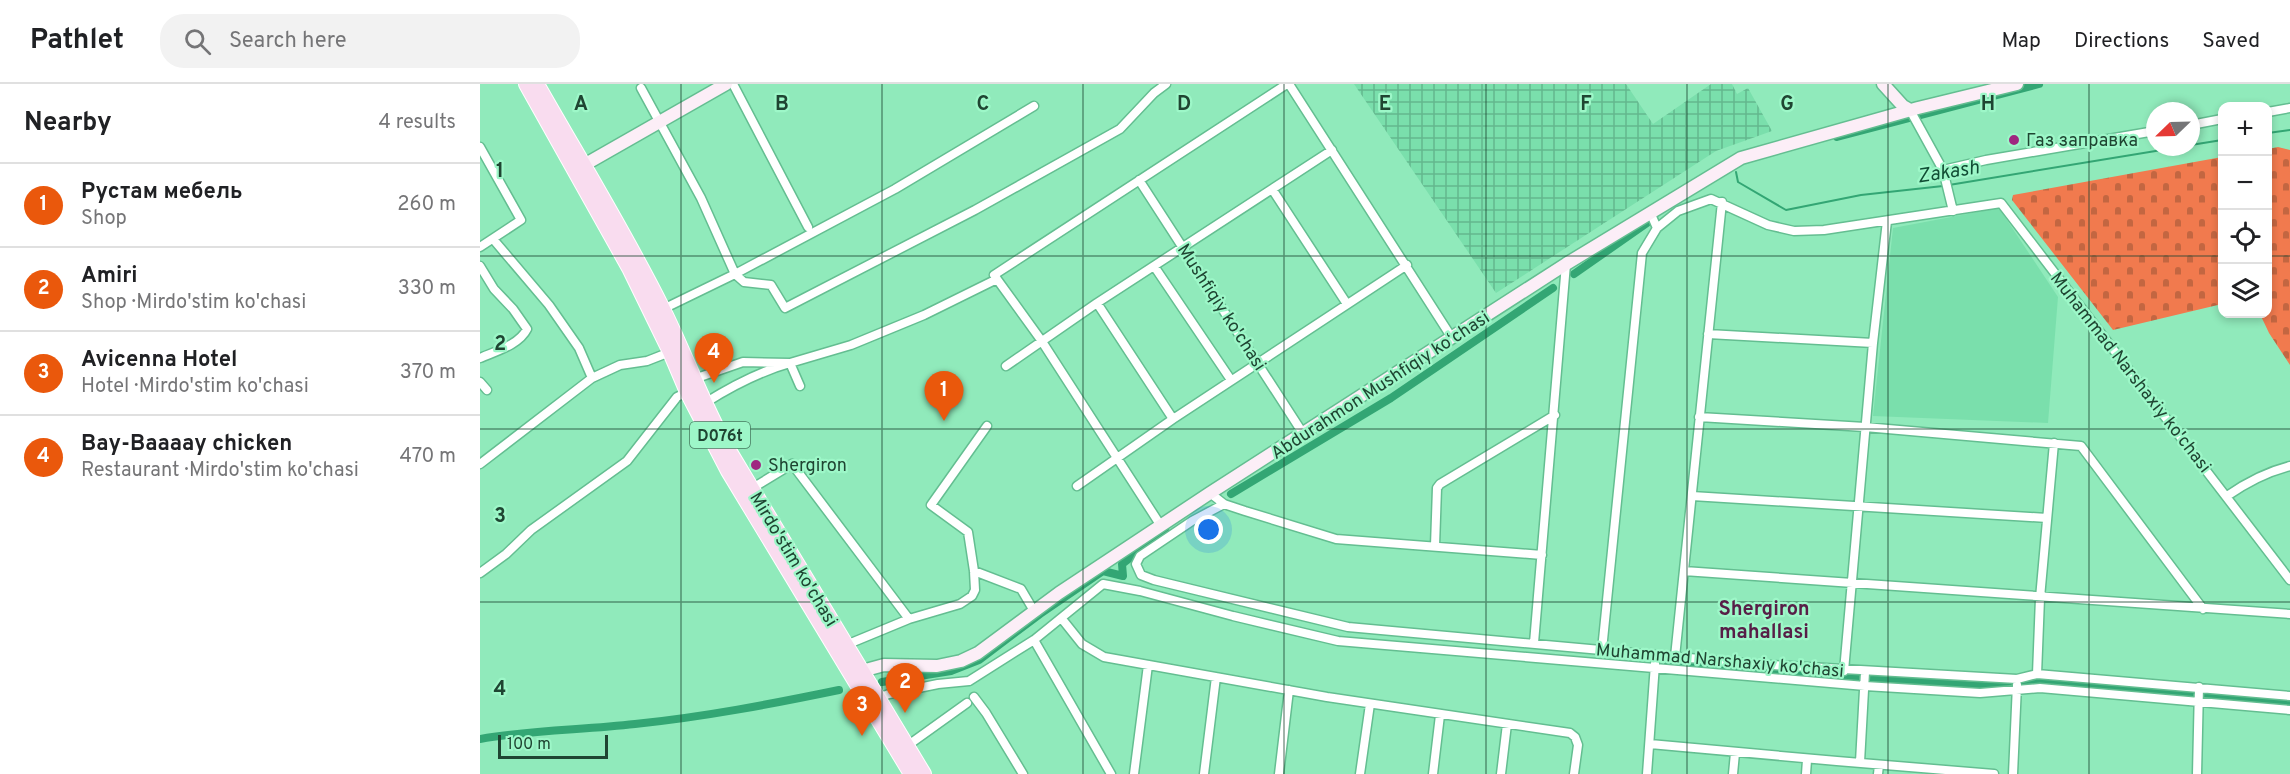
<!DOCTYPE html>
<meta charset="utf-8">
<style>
body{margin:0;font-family:Overpass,sans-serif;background:#f2f2f2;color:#202124}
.controls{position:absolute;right:18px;top:18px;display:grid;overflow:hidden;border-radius:12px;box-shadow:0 3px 9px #0003}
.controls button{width:54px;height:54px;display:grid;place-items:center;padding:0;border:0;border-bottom:2px solid #e0e0e0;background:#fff;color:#202124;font:30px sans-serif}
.compass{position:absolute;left:1666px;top:18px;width:54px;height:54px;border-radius:50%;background:#fff;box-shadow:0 3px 9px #0003;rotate:247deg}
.scale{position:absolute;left:18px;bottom:15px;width:110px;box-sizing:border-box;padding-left:6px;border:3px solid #1f4532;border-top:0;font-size:16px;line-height:21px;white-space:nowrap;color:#1f4532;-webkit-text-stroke:4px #9df7c8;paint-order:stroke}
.you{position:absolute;left:729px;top:446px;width:21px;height:21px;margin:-15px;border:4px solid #fff;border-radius:50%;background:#1a73e8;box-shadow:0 0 0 9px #1a73e833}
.badge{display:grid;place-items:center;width:39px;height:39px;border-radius:50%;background:#ea580c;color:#fff;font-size:20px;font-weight:700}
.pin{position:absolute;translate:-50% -50px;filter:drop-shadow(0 2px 3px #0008)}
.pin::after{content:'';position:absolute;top:32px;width:21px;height:18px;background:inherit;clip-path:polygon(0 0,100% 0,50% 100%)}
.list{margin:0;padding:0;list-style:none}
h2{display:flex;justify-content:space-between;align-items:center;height:78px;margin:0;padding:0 24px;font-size:26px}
h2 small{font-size:20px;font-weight:400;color:#757577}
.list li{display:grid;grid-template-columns:39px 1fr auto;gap:18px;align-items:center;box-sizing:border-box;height:84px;padding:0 24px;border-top:2px solid #e0e0e0}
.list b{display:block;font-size:22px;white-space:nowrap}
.list p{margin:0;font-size:20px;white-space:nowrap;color:#757577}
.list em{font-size:20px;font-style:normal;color:#757577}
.icon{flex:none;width:33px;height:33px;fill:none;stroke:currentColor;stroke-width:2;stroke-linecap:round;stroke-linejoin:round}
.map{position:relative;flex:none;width:1810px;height:690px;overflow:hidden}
header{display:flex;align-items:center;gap:36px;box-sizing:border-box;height:84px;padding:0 30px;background:#fff;border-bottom:2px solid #e0e0e0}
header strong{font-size:28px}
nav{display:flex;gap:33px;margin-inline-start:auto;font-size:21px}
.search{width:420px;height:54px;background:#f2f2f2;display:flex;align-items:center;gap:15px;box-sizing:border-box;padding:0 21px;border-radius:24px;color:#757577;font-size:22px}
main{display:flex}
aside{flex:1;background:#fff}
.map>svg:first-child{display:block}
</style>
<header>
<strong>Pathlet</strong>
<div class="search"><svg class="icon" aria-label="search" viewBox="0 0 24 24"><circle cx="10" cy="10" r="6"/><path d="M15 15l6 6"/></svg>Search here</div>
<nav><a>Map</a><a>Directions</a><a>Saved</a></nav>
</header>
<main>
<aside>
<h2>Nearby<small>4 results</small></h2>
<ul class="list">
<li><span class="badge">1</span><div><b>Рустам мебель</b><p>Shop</p></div><em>260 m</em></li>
<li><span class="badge">2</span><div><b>Amiri</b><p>Shop · Mirdo'stim ko'chasi</p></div><em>330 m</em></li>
<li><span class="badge">3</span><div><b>Avicenna Hotel</b><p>Hotel · Mirdo'stim ko'chasi</p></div><em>370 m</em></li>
<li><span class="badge">4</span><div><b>Bay-Baaaay chicken</b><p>Restaurant · Mirdo'stim ko'chasi</p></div><em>470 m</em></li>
</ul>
</aside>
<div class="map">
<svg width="1810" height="690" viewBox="0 0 1810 690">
<defs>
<pattern id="industrial-grid" width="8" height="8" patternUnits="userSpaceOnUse" patternTransform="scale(1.5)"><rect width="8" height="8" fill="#7adfac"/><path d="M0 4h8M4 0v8" fill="none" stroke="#63b78d"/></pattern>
<pattern id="cemetery-stones" width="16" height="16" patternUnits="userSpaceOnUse" patternTransform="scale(1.5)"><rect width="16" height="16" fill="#f17a4e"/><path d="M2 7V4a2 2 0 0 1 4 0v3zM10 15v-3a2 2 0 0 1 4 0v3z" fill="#c36641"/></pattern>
</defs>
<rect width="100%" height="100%" fill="#90eabb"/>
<path fill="#7adfac" d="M1519,124L1578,213L1568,339L1393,332L1413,144Z"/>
<path fill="url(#industrial-grid)" d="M874,0H1146L1173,40L1231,0H1252L1257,10L1268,4L1292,47L1236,67L1016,209Z"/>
<path fill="url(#cemetery-stones)" d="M1798,63L1810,66V281L1789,249L1780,230H1788V65Z
M1742,73V220L1633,246L1532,116L1533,111Z"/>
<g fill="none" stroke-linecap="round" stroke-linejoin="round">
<path stroke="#33a674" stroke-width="2" d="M1788,49L1810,46
M1711,61L1742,56
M1256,88L1258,98L1306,126L1381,111L1463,102
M1469,101L1700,63"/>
<path stroke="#33a674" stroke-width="8" d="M1357,53L1559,0
M1094,190L1167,139
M751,410L911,314L1073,204
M1188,579L1379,595
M1392,595L1501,602L1572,596L1704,610L1810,619
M402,598L471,587L499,576L560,530L623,487L643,492L642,480L660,466L687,449
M0,655C51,646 103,646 155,640C224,633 291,620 359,606"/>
<defs>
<path id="street" d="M253,0L328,143
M809,0L972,254
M161,4L221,114L255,190L264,198L291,201L305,224L495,126L640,45L674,9L686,0
M1430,26L1463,86L1473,127
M1788,28L1810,24
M1711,41L1742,35
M0,63L41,136L0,163
M1463,86L1506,76L1675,47
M659,96L824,351
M792,105L867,220
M1177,144L1198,127L1231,115L1288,141L1314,147L1344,146L1521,119L1810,496
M13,155L69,221L99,264L112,294
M0,182L14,205L33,225L47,245C39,261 16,267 0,274
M674,182L751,296
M617,219L693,335
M183,225L255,190L415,105L554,22
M1228,250L1393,259
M526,282L617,219L852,66
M214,295L263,278L310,279L371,261L444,231L517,195
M0,298L7,306
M225,319C252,302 278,288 310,279L320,302
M1219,333L1385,343L1601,362L1723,525
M0,380L112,294L140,281L167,277L190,268
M597,402L693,335L927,181
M271,405L312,380L429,535
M730,409L744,420L765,427L856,455L1062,471
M1212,412L1567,434
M1747,412C1767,398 1786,388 1810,382
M744,420L712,437L660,472L656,480L661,491L674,496L868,543L1275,580L1537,595L1557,590L1810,612
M681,442L561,256L514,191L807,0
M955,462L957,404L960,400L1075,331
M494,487L541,505L554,527
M1204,487L1810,530
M0,489L26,470L51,446L147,377L197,313L207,308
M582,535L602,560L624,573L847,613L1090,649L1095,653L1098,661L1094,690
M554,556L631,690
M1054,559L1086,180
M366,561L429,535L480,520L492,512L495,506L494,487L488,448L451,421L507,342
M1122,566L1162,169L1177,144L1170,128
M1195,573L1242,118
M1364,587L1393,259L1407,137
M1557,590L1560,514L1574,359
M494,613L506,629L543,690
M398,614L409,610L458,600L489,597L554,556L623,500L660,507L753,532L858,557L1385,602L1500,609L1560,604L1810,626
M1170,660C1285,671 1399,681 1514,690
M427,662L487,619
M1380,678L1385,588
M654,690L668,581
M724,690L736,593
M799,690L809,606
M880,690L890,620
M953,690L960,631
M1021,690L1027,640
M1167,690L1175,580
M1253,690L1255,669
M1326,690L1327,676
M1398,690L1399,681
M1533,690L1537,601
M1717,690L1719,603"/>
<path id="secondary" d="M1403,0L1423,22L1430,26
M97,85L246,0
M382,587L404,581L457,582L481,577L498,569L579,509L730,409L1086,180L1261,74L1438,24L1537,0"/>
<path id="primary" d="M46,0L149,184L190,268L207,308L248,387L431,690
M57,0C99,74 144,147 182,223C205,269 222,318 247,363L444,690"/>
</defs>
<use href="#street" stroke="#64be91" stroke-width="11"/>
<use href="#secondary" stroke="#64be91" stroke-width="15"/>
<use href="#primary" stroke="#fff" stroke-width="16"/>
<use href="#street" stroke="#fff" stroke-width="8"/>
<use href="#secondary" stroke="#fceef7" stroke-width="12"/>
<use href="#primary" stroke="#f9dcef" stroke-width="14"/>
</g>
<path fill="none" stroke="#1f4532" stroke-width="1.5" stroke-opacity="0.55" d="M201,0V690M402,0V690M603,0V690M804,0V690M1006,0V690M1207,0V690M1408,0V690M1609,0V690M0,172H1742M1788,172H1810M0,345H1810M0,518H1810"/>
<g fill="#9f2780" stroke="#9df7c8" stroke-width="2">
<circle cx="1534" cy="56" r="6"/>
<circle cx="276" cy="381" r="6"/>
</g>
<g text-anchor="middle" stroke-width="4.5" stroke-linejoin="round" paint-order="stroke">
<rect fill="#9df7c8" stroke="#457a5f" stroke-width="1.5" x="210" y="338" width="60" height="26" rx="4.5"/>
<g font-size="16" font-weight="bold" fill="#1f4532">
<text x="240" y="357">D076t</text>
</g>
<g font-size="18" fill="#1f4532" stroke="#9df7c8" text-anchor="start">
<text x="1546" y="62">Газ заправка</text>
<text x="288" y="387">Shergiron</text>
</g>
<g font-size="18" fill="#1f4532" stroke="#9df7c8">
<text transform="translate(742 223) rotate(57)" y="6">Mushfiqiy ko'chasi</text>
<text transform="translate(1651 288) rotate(52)" y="6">Muhammad Narshaxiy ko'chasi</text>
<text transform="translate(900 301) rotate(-33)" y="6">Abdurahmon Mushfiqiy koʻchasi</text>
<text transform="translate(314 475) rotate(59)" y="6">Mirdo'stim ko'chasi</text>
<text transform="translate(1240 576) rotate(5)" y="6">Muhammad Narshaxiy ko'chasi</text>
</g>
<g font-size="20" font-style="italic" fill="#114d34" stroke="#9df7c8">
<text transform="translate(1468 87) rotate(-9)" y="7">Zakash</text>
</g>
<g font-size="20" font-weight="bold" fill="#571e47" stroke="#9df7c8">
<text x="1284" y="531">Shergiron<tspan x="1284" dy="23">mahallasi</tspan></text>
</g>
</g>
<g font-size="20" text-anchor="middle" font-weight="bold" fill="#1f4532" stroke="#9df7c8" stroke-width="4.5" stroke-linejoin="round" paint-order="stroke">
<text x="101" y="26">A</text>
<text x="302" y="26">B</text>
<text x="503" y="26">C</text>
<text x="704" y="26">D</text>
<text x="905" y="26">E</text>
<text x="1106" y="26">F</text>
<text x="1307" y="26">G</text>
<text x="1508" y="26">H</text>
<text x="20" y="93">1</text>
<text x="20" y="266">2</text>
<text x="20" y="438">3</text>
<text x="20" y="611">4</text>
</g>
</svg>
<div class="controls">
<button>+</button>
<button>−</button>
<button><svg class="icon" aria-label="locate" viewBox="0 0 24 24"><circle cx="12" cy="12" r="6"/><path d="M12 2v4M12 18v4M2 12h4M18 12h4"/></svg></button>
<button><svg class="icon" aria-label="layers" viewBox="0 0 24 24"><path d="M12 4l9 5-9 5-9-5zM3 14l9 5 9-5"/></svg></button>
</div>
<svg class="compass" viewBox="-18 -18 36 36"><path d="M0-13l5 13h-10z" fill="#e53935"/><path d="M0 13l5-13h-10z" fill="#757577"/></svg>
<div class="scale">100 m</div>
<div class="you"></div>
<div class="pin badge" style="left:464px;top:337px">1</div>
<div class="pin badge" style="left:425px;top:629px">2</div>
<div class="pin badge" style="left:382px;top:652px">3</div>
<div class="pin badge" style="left:234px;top:299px">4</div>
</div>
</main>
